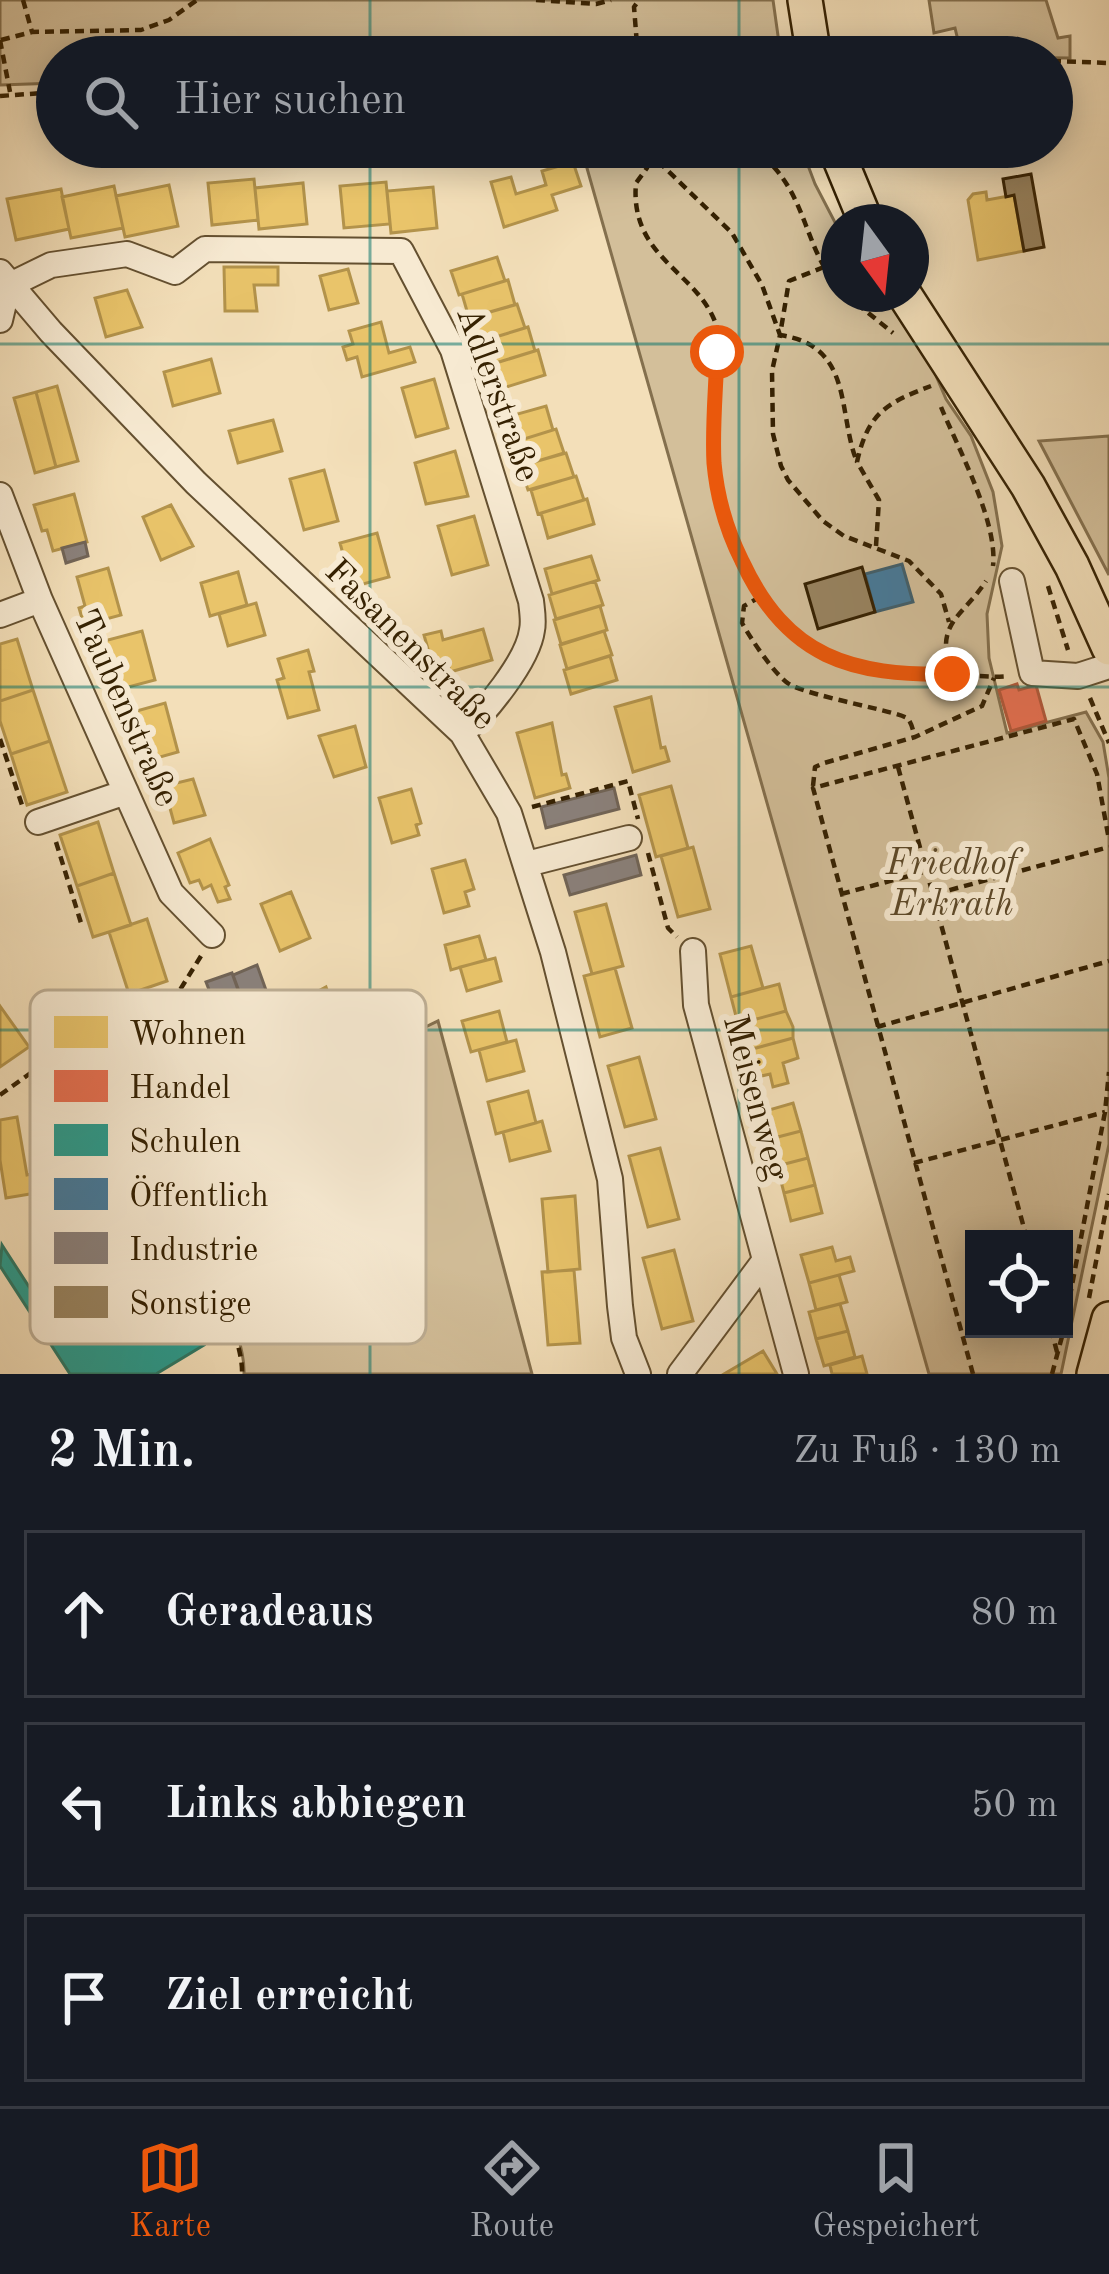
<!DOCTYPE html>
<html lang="de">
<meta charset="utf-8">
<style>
body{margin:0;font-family:"Old Standard TT",serif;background:#20242c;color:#f1f3f6}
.controls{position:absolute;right:36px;bottom:36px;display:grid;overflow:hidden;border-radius:0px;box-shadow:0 6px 30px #0003}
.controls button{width:108px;height:108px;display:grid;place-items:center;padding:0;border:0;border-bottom:3px solid #363941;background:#171b24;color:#f1f3f6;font:60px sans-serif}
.compass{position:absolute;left:821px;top:204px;width:108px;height:108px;border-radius:50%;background:#171b24;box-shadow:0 6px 30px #0003;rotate:165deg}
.stop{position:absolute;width:36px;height:36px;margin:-27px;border:9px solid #ea580c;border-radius:50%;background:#fff}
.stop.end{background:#ea580c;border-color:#fff;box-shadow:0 3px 12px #0008}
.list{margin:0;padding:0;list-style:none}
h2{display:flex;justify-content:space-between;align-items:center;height:156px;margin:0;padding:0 48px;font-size:51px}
h2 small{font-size:39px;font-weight:400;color:#9ea1a6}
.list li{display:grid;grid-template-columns:78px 1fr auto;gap:36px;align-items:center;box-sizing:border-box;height:168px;margin:0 24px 24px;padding:0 24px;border:3px solid #363941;border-radius:0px}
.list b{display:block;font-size:45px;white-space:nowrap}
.list em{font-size:39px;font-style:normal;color:#9ea1a6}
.icon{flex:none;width:66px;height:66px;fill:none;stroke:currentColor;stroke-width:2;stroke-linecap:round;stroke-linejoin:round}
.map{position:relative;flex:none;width:1109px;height:1374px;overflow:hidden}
.search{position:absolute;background:#171b24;box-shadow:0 6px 30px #0003;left:36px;right:36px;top:36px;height:132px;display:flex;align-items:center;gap:30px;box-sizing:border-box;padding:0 42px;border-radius:66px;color:#9ea1a6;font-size:45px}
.sheet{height:732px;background:#171b24}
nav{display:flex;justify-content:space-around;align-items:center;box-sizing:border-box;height:168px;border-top:3px solid #363941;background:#171b24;font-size:33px;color:#9ea1a6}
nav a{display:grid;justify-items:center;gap:6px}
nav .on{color:#ea580c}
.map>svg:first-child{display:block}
</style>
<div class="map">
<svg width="1109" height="1374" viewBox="0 0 1109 1374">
<rect width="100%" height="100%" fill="#f3dfb9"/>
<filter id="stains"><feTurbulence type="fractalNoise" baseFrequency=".00167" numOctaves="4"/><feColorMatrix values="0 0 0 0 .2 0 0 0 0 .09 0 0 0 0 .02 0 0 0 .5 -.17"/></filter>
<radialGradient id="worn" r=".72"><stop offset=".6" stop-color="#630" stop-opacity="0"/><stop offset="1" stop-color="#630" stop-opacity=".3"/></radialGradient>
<path fill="#d3bf9a" stroke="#84704e" stroke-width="3" fill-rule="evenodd" d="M0,0H773L781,57H57V83L0,85Z
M929,0H1046L1058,38L1070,36V58L962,57L955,28L934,33Z
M581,147H801L815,184L839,230V294H888L925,350L946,399L971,436L993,492L1002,546L987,614L989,658L1007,733L1086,712L1103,742L1109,778V1144L1061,1374H929ZM974,1239H1064V1329H974Z
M1109,436V575L1039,441Z
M438,1021L532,1374H244C246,1331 198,1235 166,1205C152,1192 134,1186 117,1177Z"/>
<path fill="#e9c46a" stroke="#b3934b" stroke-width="3" d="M573,162L581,186L552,195L557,210L504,227L491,182L511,177L516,194L546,185L542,171Z
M254,179L258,220L212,225L208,183Z
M386,182L390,224L344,228L340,186Z
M303,183L307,224L259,229L255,188Z
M169,185L178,226L125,237L116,196Z
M114,186L123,228L71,238L62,197Z
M433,187L437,228L391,233L387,191Z
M61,189L69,229L16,240L7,199Z
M986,192L987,200L1014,195L1024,251L978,260L968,200L973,194Z
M497,257L505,281L459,295L451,271Z
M224,267H278V285H254L257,311H225Z
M348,269L358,303L329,310L320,276Z
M508,280L515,305L469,318L462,294Z
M127,290L142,327L106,337L95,298Z
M517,304L525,328L479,342L472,317Z
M381,322L389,353L410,347L415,362L362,377L357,357L347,360L343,347L353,344L349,331Z
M528,327L535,351L490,365L482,341Z
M538,350L545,375L500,389L492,364Z
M211,359L220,393L173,406L164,372Z
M434,379L448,428L416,437L402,388Z
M57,386L78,461L56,467L36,392Z
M36,392L56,467L35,473L14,398Z
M546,406L553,430L508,444L500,419Z
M273,420L282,451L238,463L229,431Z
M556,429L564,453L518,467L511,443Z
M455,451L468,496L426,504L415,463Z
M566,453L574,477L528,490L520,466Z
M324,470L338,521L304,530L290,479Z
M576,476L584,500L538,514L531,490Z
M74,494L87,542L53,551L47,530L42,531L34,505Z
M587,499L594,524L548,538L541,513Z
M171,505L193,546L161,560L143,517Z
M474,516L488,565L452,575L438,526Z
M377,533L389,577L352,587L340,543Z
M591,556L599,580L552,594L545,569Z
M108,568L121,615L84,625L79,608L85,606L77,577Z
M238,572L247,605L210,616L201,583Z
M595,581L603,605L556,619L549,595Z
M256,603L265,635L228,646L219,614Z
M600,606L607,630L561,644L554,620Z
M483,629L492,660L450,672L448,662L433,667L424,635L441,631L443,640Z
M142,631L155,680L117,690L104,641Z
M604,631L612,655L567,669L560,645Z
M17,639L33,690L0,701V644Z
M308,650L314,671L309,672L319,710L288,718L277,680L284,678L278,659Z
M610,656L617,680L571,694L564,670Z
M33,690L50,741L11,754L0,721V701Z
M651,697L661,748L665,747L669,761L633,772L615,707Z
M165,703L178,752L146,761L133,712Z
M552,723L562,775L566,774L570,788L535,798L517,733Z
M355,726L366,767L334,777L319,736Z
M50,741L67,792L27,805L11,754Z
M193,779L205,815L174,823L164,786Z
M671,786L688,848L656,857L639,795Z
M411,789L421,823L416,825L419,835L392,843L379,798Z
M98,822L114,873L77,886L60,835Z
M210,839L229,885L225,887L230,899L218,902L211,885L203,889L199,880L190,883L178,853Z
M693,847L710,909L678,917L661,856Z
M465,860L474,889L465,892L469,906L444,913L432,869Z
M114,873L131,925L93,937L77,886Z
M291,892L310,938L280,951L261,904Z
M606,904L623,966L592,974L575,912Z
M147,919L167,981L129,994L109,932Z
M479,936L486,960L451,970L445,945Z
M751,946L763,988L731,997L720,954Z
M495,958L501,981L467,991L460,967Z
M615,968L632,1028L600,1037L584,976Z
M779,984L786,1011L738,1024L731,997Z
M326,987L339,1024H344V1055L318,1056L316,1043L285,1059L274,1040L312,1020L302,1000Z
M0,1006L29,1047L0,1067Z
M499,1011L507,1042L471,1052L462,1021Z
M786,1011L793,1027V1038L745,1051L738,1024Z
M793,1038L798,1058L783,1063L788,1083L773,1087L770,1074L753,1078L745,1051Z
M516,1040L524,1071L487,1081L479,1050Z
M639,1057L656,1119L625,1127L608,1066Z
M528,1091L536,1123L496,1134L488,1102Z
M793,1103L801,1131L770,1139L762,1112Z
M17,1117L27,1175L51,1170L54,1190L6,1198L0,1160V1120Z
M542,1121L550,1151L510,1161L503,1132Z
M801,1131L808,1158L777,1166L770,1139Z
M660,1148L679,1219L648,1227L629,1156Z
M808,1158L815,1185L784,1193L777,1166Z
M815,1185L822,1213L791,1221L784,1193Z
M575,1196L580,1269L548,1272L542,1199Z
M832,1247L836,1261L850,1257L854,1271L809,1283L801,1255Z
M674,1250L693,1321L662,1329L643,1258Z
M574,1270L580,1343L548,1345L542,1272Z
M839,1275L847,1302L816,1310L809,1283Z
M840,1304L848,1331L816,1339L809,1312Z
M848,1331L855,1357L824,1366L816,1339Z
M763,1351L777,1374H724Z
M862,1356L867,1374H832L830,1365Z"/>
<path fill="#e76f51" stroke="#b25839" stroke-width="3" d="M1017,684L1019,690L1036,685L1046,721L1011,731L999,690Z"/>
<path fill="#2a9d8f" stroke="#2d7865" stroke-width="3" d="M2,1245L44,1310L33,1317L0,1266Z
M143,1251L204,1345L156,1374H70L33,1317L57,1302L59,1306Z"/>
<path fill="#457b9d" stroke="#40606e" stroke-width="3" d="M902,564L913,602L875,612L865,574Z"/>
<path fill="#8a817c" stroke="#706457" stroke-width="3" d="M85,542L88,556L66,563L62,548Z
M614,788L619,809L546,828L541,807Z
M636,855L641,875L570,895L564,875Z
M257,965L271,1004L247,1013L233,975Z
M232,973L247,1015L241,1018L253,1050L235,1057L206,982Z"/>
<path fill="#988461" stroke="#352102" stroke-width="3" d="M919,41L922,57H889L887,47Z
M1031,174L1044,247L1024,251L1014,195L1006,197L1003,179Z
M862,567L875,612L818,629L805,584Z"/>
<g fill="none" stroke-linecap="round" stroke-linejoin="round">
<defs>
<path id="minor" d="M0,272L51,332L196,483L462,733L509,813L553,952L610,1179L620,1306L624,1338L638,1374
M8,286L51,265L127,254L175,272L205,249L401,251L453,350L531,601C532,610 534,621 532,630C528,661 485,713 462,733
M0,320L8,286
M0,495L40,600L171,893L212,935
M1012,581L1032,673L1078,676L1109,666
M0,615L40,600
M38,822L126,792
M527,864L629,838
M693,951L696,1005L796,1374
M680,1374L765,1260"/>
<path id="major" d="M805,0L814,57
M835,147L866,222
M904,294L1028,486L1072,566L1109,648
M1094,1374L1109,1319"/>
</defs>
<use href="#minor" stroke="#645030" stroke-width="28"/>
<use href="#major" stroke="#352102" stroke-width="38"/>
<path stroke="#352102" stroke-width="4.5" stroke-dasharray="9 6" stroke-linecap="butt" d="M23,0L32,32
M536,0L596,4L611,0
M0,40L10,92
M1,40L32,32L141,30L169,20L197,0
M638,57L634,7L639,0
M1052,61L1109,63
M0,96L57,92
M650,147L647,168L636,183C629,261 703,272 718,331C717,376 710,423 715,468C725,558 771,644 863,669C893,677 924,672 954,674C973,675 990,678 1009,676
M652,147L664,167L732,233L762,285L780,335L772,371L773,434L781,466L788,480L823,521L844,536L909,561L941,594L949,622
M751,147C809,187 800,243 839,288
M824,267L789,281L780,335C854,346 837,412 857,462
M845,294L893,333
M941,407C958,448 998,522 993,566
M876,546L879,500L857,462C868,413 886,403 931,386
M1048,586L1068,650
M760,597L744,606L742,623C751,639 774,674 789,684C811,697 903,712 908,719C912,724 913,731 915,737
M952,673C933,623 963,617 986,581
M1090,698L1109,743
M0,739L23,808
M898,767L1027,1239
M813,786L815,767L824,763L915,737L982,706L994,678
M532,807L628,781L638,819
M56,842L81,923
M648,853L668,928L677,937
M841,894L928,871
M935,894L1109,847
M201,956L119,1088L114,1180C138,1191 159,1200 176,1220C201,1249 244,1337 242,1374
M877,1027L1109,961
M0,1095L81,1037L139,1057
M914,1163L1105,1112
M1089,1298L1109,1194
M1064,1327L1105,1112L1109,1072
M1051,1329L1057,1352
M973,1374L813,788L1074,719L1097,774L1109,840
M1052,1374L1064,1329"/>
<use href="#minor" stroke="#f7ead2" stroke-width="24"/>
<use href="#major" stroke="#f3dfb9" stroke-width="33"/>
</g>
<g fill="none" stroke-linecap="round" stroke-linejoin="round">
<path stroke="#ea580c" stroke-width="15" d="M717,352C716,389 712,427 714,463C717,497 727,531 742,561C787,658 851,676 952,674"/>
</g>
<path fill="none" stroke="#0f766e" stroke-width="3" stroke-opacity="0.55" d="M370,0V57M739,0V57M370,147V1374M739,147V1374M0,344H1109M0,687H1109M0,1030H1109"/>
<g text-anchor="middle" stroke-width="12" stroke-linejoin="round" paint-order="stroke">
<g font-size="36" fill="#352102" stroke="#f7ead2">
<text transform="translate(500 393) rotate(70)" y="13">Adlerstraße</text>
<text transform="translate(412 643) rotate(45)" y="13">Fasanenstraße</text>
<text transform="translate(128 707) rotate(66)" y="13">Taubenstraße</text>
<text transform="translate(758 1097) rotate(75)" y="13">Meisenweg</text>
</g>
<g font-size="36" font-style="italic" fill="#5c4828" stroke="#f7ead2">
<text x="952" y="874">Friedhof<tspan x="952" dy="41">Erkrath</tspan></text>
</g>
</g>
<rect x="30" y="990" width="396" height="354" rx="18" fill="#f7ead2" stroke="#bdae94" stroke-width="3"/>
<rect x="54" y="1016" width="54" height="32" fill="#e9c46a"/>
<rect x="54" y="1070" width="54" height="32" fill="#e76f51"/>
<rect x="54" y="1124" width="54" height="32" fill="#2a9d8f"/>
<rect x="54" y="1178" width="54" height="32" fill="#457b9d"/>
<rect x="54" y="1232" width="54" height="32" fill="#8a817c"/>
<rect x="54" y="1286" width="54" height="32" fill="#988461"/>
<g font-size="33" fill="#352102">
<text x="129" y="1044">Wohnen</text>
<text x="129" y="1098">Handel</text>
<text x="129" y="1152">Schulen</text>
<text x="129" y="1206">Öffentlich</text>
<text x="129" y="1260">Industrie</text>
<text x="129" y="1314">Sonstige</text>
</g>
<rect width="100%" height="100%" filter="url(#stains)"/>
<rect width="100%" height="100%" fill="url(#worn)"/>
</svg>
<div class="controls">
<button><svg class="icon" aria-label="locate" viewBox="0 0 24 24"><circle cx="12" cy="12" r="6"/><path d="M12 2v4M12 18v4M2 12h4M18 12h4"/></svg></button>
</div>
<svg class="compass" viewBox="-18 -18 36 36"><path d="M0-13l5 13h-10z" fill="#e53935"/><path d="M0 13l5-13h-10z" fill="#9ea1a6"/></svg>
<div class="stop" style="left:717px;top:352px"></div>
<div class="stop end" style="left:952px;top:674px"></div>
<div class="search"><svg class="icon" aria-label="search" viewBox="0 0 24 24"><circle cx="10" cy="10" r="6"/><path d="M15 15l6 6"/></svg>Hier suchen</div>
</div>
<section class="sheet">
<h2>2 Min.<small>Zu Fuß · 130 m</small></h2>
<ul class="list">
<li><svg class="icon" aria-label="ahead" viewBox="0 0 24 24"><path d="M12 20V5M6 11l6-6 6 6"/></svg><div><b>Geradeaus</b></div><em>80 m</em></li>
<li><svg class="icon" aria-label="left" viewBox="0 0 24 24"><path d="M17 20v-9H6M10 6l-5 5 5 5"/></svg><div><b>Links abbiegen</b></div><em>50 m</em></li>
<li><svg class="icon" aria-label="arrive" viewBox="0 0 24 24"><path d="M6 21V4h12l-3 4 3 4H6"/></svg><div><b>Ziel erreicht</b></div></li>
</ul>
</section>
<nav>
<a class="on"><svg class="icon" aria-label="map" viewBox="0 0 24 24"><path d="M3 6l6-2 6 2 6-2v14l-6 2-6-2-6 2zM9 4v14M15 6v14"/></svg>Karte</a>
<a><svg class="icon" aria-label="directions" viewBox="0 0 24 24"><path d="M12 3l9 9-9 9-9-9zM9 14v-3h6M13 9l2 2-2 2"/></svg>Route</a>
<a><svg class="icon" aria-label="saved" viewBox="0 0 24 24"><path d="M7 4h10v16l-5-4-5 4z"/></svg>Gespeichert</a>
</nav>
